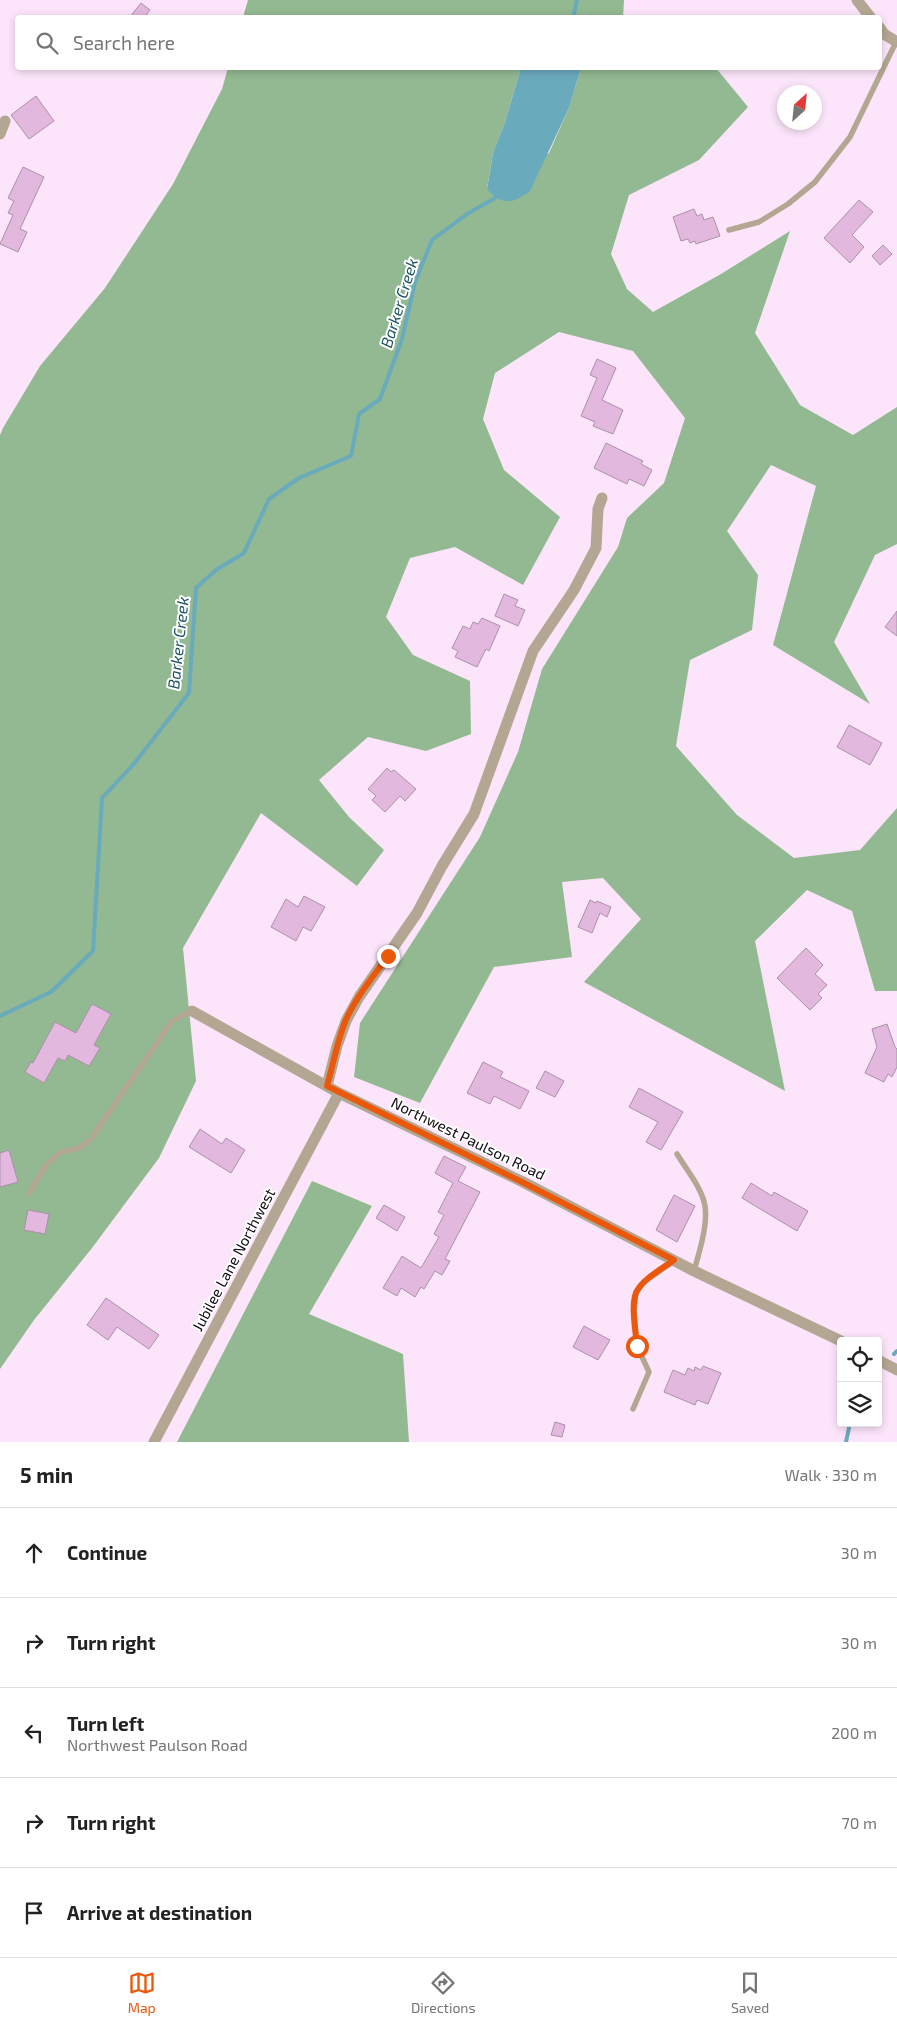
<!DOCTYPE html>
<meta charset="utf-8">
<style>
body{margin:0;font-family:"Exo 2",sans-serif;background:#f6f6f6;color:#222}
.controls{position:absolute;right:15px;bottom:15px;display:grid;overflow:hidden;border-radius:5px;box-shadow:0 2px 8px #0003}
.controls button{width:45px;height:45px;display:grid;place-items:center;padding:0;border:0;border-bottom:1px solid #e0e0e0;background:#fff;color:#222;font:25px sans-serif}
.compass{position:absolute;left:777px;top:85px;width:45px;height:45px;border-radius:50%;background:#fff;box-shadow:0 2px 8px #0003;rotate:27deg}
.stop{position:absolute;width:15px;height:15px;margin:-11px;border:4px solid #ea580c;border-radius:50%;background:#fff}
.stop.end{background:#ea580c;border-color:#fff;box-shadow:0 1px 5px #0008}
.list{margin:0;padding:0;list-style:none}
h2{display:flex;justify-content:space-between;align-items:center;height:65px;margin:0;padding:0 20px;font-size:21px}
h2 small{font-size:16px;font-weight:400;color:#767676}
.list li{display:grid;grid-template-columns:32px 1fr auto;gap:15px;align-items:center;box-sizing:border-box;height:90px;padding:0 20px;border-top:1px solid #e0e0e0}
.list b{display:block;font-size:19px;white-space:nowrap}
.list p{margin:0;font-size:16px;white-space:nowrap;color:#767676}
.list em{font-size:16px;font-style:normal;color:#767676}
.icon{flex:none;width:28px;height:28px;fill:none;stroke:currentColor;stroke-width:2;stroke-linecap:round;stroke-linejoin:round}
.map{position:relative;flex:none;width:897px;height:1442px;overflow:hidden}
.search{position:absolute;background:#fff;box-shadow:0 2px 8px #0003;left:15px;right:15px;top:15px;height:55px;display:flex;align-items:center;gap:12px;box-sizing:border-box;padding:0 18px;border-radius:5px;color:#767676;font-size:19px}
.sheet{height:515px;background:#fff}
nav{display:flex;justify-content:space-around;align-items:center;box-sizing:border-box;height:70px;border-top:1px solid #e0e0e0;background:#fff;font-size:14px;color:#767676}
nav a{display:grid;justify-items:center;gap:2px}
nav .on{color:#ea580c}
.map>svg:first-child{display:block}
</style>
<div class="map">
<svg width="897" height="1442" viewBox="0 0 897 1442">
<rect width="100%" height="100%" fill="#fce5fa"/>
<path fill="#92b991" d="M248,0H624L623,18L243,17Z
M228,68H521L505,122L493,153L487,188L549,153L569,108L581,68H716L748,107L699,160L629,195L611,254L627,289L653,312L721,274L790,231L755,333L800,405L853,435L897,407V544L875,555L834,642L870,704L773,645L816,486L771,465L727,531L758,575L752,630L690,660L676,746L737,815L794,858L860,850L897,808V991H875L852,911L807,890L755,941L785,1091L584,982L641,919L603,878L562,882L572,957L494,967L420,1103L354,1077L360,1023L480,837L518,752L542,669L618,547L627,518L664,483L685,418L633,351L559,332L495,373L483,419L504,470L560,517L523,585L455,547L410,558L386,617L413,655L470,681L471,734L426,751L368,737L319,780L349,817L384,850L357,886L261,813L183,948L196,1081L159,1158L92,1248L34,1320L0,1369V435L3,428L40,366L105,288L173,184L222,89Z
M312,1181L372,1206L309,1314L403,1354L409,1442H177Z"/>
<path fill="#6aaabd" d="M521,68H581L569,108L530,191C513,204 502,206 487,189L493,153L505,122Z"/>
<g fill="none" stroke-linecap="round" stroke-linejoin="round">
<path stroke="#6aaabd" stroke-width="4" d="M573,18L577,0
M0,1016L51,992L93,951L102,798L133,765L189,693L196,588L216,570L244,553L269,499L299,478L351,456L359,414L380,399L402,339L415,282L432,240L467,214L495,198L497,193
M894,1354L897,1351
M878,1398L880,1378
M846,1442L850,1423"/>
</g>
<path fill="#e2b8df" stroke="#ab90a9" d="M141,3L150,10L144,18H129Z
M36,96L54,121L29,139L11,115Z
M23,167L44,177L20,229L27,232L18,252L0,244L13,215L8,213L14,201L8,198Z
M859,200L873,212L852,235L864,247L850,263L824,238Z
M694,209L697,216L702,214L704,220L713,217L720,236L696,244L695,241L690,243L688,239L681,241L673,217Z
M883,245L892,254L880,265L872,256Z
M597,359L616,368L602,400L623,410L613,434L593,426L595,422L581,416L597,378L590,375Z
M606,443L643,461L641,464L652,470L644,486L629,479L627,484L594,468Z
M504,594L518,600L515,606L525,610L518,626L495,616Z
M897,611V636L885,627Z
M482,618L500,626L489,651L486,649L477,667L455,657L458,651L452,648L463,626L470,629L473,622L478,624Z
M849,725L882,743L870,765L837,747Z
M387,768L391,772L394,770L416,789L405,801L400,796L385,812L372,800L376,796L368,789Z
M304,896L325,907L311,931L303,927L296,941L271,927L286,899L298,907Z
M590,900L596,903L597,901L611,907L607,917L600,913L592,933L578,927Z
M806,948L823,965L815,974L827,985L818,994L822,998L810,1010L777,978Z
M92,1004L111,1014L94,1045L100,1048L89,1066L68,1055L65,1061L58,1058L44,1083L25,1072L31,1062L33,1063L55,1022L76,1033Z
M887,1024L895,1047L897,1049V1067L892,1077L888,1074L884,1082L865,1073L877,1047L872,1029Z
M483,1062L503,1072L500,1077L529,1091L520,1109L494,1096L490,1104L467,1093Z
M545,1071L564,1081L555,1097L536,1088Z
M639,1088L683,1112L661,1150L646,1142L658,1122L629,1107Z
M200,1129L222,1144L226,1138L245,1150L231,1173L189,1147Z
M9,1150L18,1182L0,1187V1153Z
M444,1156L466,1167L458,1181L480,1192L445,1259L450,1261L442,1275L435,1271L424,1289L421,1287L415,1297L401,1288L397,1296L383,1288L402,1256L421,1268L439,1237L434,1234L444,1215L438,1212L453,1183L435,1173Z
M751,1183L772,1196L774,1192L808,1211L797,1231L742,1198Z
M674,1195L695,1206L677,1242L656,1230Z
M384,1205L405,1217L397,1231L376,1218Z
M28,1210L49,1214L45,1234L24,1230Z
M106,1298L159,1335L149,1349L117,1327L108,1340L87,1325Z
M584,1326L610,1340L598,1360L573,1347Z
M703,1366L721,1373L708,1404L697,1400L695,1405L664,1392L673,1370L685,1375L688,1368L694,1371L695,1367L701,1370Z
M555,1422L565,1425L562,1437L551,1435Z"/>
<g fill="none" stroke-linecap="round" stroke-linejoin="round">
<path stroke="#b3a793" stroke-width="5.5" d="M729,230L759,222L788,204L815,182L850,137L896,42
M677,1154C686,1169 702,1188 705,1206C708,1225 699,1253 694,1271
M29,1193L46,1165L61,1152L79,1148L90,1140L172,1021L192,1011
M633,1409L649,1372L637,1346L634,1312L636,1292L644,1282L674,1261"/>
<path stroke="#b3a793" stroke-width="11" d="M857,0L871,18
M880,28L884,34L897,42
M0,134L5,121
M192,1011L339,1093L523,1182L694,1271L841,1341
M327,1086L337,1046L346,1021L359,997L417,913L442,866L474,814L533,651L574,590L596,548L598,509L602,498
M878,1360L897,1370
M154,1442L339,1093"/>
</g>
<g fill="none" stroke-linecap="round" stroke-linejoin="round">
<path stroke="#ea580c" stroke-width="6" d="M388,956C373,977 355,998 345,1022C337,1042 333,1065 327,1086L522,1182L674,1260C662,1269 644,1278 637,1291C630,1302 636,1333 637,1346"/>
</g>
<g text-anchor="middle" stroke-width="4" stroke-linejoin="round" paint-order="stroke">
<g font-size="15" fill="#120912" stroke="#fff">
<text transform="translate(468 1139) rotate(26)" y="5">Northwest Paulson Road</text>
<text transform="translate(234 1260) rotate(-62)" y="5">Jubilee Lane Northwest</text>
</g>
<g font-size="16" font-style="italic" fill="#1c5261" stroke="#fff">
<text transform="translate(399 303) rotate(-73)" y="6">Barker Creek</text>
<text transform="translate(178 643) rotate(-84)" y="6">Barker Creek</text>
</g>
</g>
</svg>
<div class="controls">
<button><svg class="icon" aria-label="locate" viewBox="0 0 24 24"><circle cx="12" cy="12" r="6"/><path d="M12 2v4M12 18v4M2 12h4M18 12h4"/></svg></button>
<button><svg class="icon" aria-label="layers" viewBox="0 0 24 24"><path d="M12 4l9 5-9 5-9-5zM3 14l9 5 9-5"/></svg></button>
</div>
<svg class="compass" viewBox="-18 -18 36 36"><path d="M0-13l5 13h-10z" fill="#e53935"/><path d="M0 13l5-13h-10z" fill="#767676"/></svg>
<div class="stop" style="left:637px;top:1346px"></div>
<div class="stop end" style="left:388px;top:956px"></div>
<div class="search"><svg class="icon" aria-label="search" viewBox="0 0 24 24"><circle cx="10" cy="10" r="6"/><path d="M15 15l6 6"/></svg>Search here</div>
</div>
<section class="sheet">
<h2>5 min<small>Walk · 330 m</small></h2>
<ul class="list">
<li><svg class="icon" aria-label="ahead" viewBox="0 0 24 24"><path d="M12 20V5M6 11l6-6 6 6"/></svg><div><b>Continue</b></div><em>30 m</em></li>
<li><svg class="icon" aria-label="right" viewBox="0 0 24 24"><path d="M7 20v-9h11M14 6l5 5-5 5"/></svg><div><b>Turn right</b></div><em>30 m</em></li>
<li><svg class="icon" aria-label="left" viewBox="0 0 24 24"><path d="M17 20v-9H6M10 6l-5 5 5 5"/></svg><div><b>Turn left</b><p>Northwest Paulson Road</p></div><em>200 m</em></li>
<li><svg class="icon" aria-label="right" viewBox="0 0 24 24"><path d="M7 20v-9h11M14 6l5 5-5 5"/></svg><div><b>Turn right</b></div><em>70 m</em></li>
<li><svg class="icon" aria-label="arrive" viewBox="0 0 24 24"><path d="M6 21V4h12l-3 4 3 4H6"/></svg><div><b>Arrive at destination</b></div></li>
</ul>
</section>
<nav>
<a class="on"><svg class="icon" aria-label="map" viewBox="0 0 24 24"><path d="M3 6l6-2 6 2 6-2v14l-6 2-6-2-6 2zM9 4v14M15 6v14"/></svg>Map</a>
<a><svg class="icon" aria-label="directions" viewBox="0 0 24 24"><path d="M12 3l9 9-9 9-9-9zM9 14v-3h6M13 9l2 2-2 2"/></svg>Directions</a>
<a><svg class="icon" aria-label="saved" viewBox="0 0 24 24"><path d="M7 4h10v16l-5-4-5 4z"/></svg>Saved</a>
</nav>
